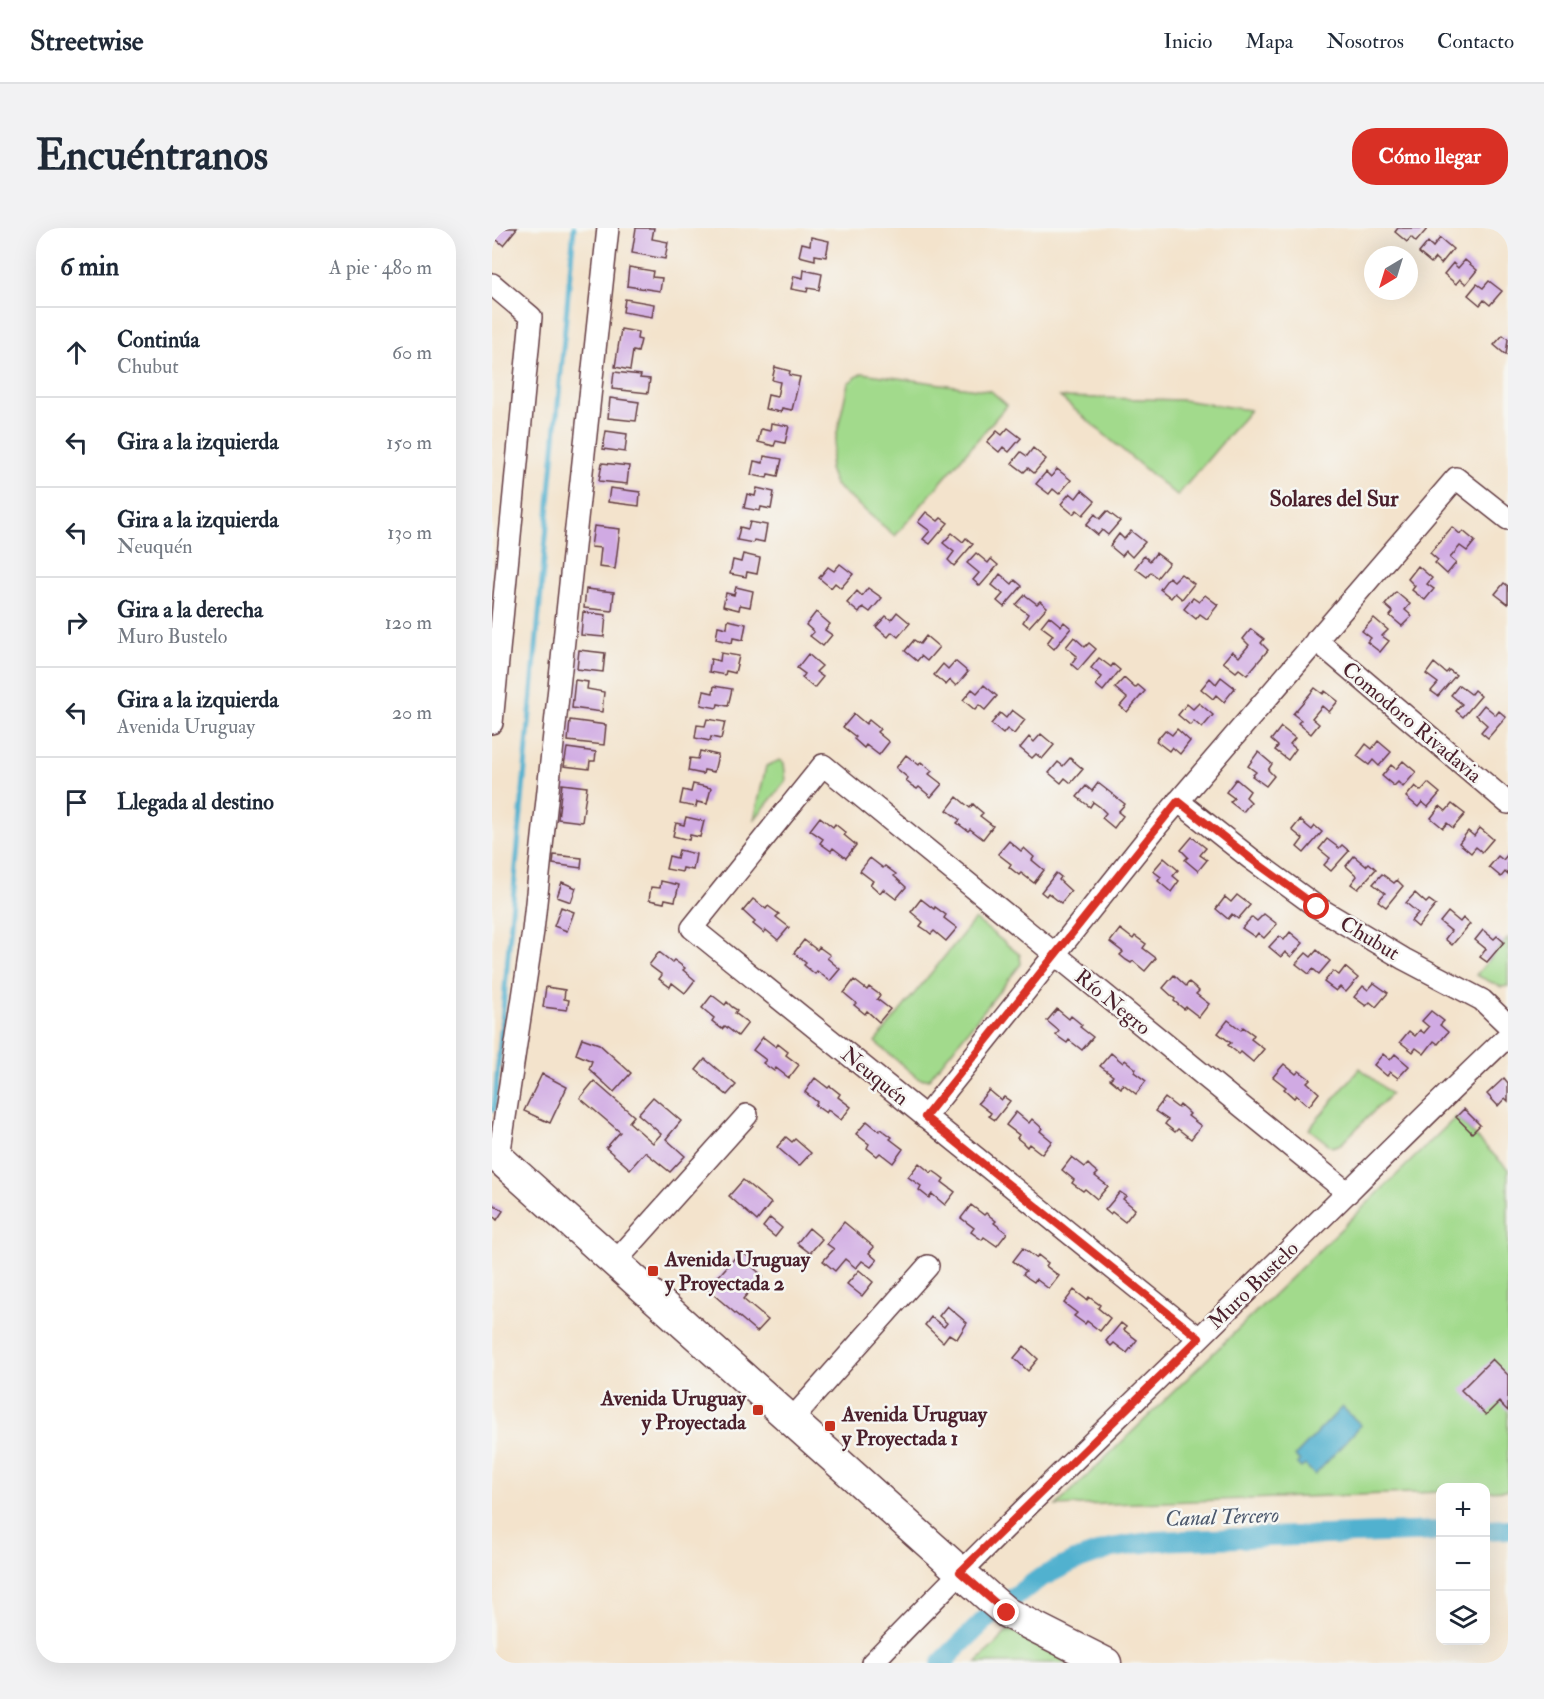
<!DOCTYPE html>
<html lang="es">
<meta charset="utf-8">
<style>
body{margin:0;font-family:"IM FELL Double Pica",serif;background:#f2f2f3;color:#1f2937}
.controls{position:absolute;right:18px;bottom:18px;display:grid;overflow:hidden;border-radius:12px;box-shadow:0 6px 24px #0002}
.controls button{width:54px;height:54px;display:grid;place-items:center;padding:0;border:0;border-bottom:2px solid #e0e1e3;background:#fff;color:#1f2937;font:30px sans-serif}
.compass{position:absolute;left:872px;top:18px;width:54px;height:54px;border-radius:50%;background:#fff;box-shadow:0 6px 24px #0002;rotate:218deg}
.stop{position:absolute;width:18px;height:18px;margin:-14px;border:4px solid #d93025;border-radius:50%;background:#fff}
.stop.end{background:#d93025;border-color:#fff;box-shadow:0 2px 6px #0008}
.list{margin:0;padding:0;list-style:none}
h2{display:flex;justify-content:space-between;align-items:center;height:78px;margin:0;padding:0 24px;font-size:26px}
h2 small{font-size:20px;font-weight:400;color:#747a83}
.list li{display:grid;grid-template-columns:39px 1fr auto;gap:18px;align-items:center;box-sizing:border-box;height:90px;padding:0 24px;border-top:2px solid #e0e1e3}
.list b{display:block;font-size:22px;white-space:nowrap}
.list p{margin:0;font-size:20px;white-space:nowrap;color:#747a83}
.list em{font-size:20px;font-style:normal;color:#747a83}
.icon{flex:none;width:33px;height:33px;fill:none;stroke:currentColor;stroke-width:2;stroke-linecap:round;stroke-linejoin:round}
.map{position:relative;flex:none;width:1016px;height:1435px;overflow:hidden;border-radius:24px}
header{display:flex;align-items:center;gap:36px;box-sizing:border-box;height:84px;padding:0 30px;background:#fff;border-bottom:2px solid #e0e1e3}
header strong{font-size:28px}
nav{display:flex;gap:33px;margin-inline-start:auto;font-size:21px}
.intro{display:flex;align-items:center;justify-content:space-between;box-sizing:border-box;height:144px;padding:0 36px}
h1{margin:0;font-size:42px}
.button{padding:15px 27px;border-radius:24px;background:#d93025;color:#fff;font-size:21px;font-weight:700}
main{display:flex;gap:36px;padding:0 36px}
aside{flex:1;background:#fff;border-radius:24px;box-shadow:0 6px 24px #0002}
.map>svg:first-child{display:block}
</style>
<header>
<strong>Streetwise</strong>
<nav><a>Inicio</a><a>Mapa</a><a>Nosotros</a><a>Contacto</a></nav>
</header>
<div class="intro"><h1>Encuéntranos</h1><a class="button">Cómo llegar</a></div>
<main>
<aside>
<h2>6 min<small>A pie · 480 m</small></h2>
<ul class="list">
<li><svg class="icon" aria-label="ahead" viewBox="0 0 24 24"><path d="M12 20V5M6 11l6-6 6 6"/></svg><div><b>Continúa</b><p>Chubut</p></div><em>60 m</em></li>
<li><svg class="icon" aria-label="left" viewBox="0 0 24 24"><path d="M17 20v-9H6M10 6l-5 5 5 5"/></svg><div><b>Gira a la izquierda</b></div><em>150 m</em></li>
<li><svg class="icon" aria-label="left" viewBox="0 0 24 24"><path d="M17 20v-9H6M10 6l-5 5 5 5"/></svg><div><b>Gira a la izquierda</b><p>Neuquén</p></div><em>130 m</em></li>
<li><svg class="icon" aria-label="right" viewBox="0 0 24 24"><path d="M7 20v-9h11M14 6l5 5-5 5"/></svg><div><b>Gira a la derecha</b><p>Muro Bustelo</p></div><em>120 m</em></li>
<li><svg class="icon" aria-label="left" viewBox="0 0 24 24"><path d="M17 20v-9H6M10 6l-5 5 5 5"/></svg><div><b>Gira a la izquierda</b><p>Avenida Uruguay</p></div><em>20 m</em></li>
<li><svg class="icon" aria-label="arrive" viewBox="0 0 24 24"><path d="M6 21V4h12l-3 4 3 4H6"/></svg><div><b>Llegada al destino</b></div></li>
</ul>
</aside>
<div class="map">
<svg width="1016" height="1435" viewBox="0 0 1016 1435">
<rect width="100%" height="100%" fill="#f6f6f2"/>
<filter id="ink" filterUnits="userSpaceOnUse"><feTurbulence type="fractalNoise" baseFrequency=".0167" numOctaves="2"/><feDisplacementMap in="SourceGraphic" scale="12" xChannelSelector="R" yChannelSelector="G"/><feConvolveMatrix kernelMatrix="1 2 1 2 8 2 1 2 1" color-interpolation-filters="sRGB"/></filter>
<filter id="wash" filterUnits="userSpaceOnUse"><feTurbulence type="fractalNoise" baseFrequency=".008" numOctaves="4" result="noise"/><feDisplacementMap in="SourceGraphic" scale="24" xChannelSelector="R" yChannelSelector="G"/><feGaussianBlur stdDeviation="1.35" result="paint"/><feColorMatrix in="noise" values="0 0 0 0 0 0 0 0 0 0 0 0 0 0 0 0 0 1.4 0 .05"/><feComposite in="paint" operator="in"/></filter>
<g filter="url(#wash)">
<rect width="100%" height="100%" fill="#f3e3cc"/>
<path fill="#a2da8c" stroke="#767c5c" stroke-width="1.5" d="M370,145L499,163L515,177L403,308L343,257L337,241L356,155Z
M568,169L690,172L758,182L685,268Z
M288,532L292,535L294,553L262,592L274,538Z
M483,691L528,727L529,736L437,851H427L383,814Z
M1016,710V758L1009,759L984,747Z
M868,840L899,866L849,916L840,919L817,901Z
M964,889L1016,941V1262L994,1263L993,1260H948V1264L564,1278Z
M518,1401L583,1435H484Z"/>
<path fill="#51b1cf" stroke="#4e687d" stroke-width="1.5" d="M850,1179L869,1197L823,1247L813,1237L809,1240L805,1236L808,1233L803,1228Z"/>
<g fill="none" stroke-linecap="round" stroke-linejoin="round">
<path stroke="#51b1cf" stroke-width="5" d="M2,882L82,0"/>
<path stroke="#51b1cf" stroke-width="20" d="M993,1302L1016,1301
M449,1435L500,1385L548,1350L580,1334L620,1320L664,1313L948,1303"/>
</g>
<g id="blocks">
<path fill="#d0aae3" d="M3,0H25L11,17L0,8V3Z
M144,0H162L160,11L176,14L173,31L140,25Z
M906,0H936L924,14L919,9L915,14L903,4Z
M319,9L337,13L334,29L323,27V32L307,28L310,15L318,17Z
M948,10L961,21L949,36L943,30L939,35L927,25L936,14L941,19Z
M973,32L985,42L974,56L968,51L964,56L952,46L961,35L966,40Z
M137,39L161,43L160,49L170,50L168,63L135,58Z
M312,42L330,46L327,62L316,60L315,64L299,61L302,48L311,50Z
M997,53L1010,63L998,77L992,72L988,77L976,67L985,56L991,60Z
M133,71L162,76L160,89L131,84Z
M129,101L146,104L145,111L149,112L146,124L141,123L138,142L123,139Z
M1011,107L1016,111L1014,127L1002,117Z
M283,139L298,143L297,147L308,149L300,182L290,180L289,184L273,181L276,167L285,169L288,154L280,152Z
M122,144L149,147L148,150L158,151L156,165L120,161Z
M118,170L147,174L144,193L116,190Z
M279,195L297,198L293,215L284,213L282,218L266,214L269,201L278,203Z
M516,200L529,210L517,224L511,219L507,224L495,214L505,203L510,207Z
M114,203L135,206L133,224L111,221Z
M541,220L554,231L542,245L536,240L532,244L520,235L529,224L535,228Z
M272,228L290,231L286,248L276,246L275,250L259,247L262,233L271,235Z
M110,235L137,238L135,256L107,253Z
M565,241L579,252L567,266L561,261L557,266L544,256L554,244L559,249Z
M118,260L148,264L147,278L116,274Z
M265,260L282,264L279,281L269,279L268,283L252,280L255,266L263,268Z
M590,262L603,273L591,287L585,282L581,286L569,276L578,265L584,270Z
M615,283L628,293L616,307L610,302L606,307L594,297L603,286L608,291Z
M434,284L446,293L449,290L456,295L438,316L431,311L438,303L426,294Z
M258,294L275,297L272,314L262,312L261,315L245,312L248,299L256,301Z
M102,298L128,301L123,341L107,339L109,320L99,319Z
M960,299L968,306L971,303L983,313L975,323L968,318L958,330L964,335L955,346L943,335L946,332L938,325Z
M639,303L653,314L640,329L634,323L630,328L618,318L627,306L632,311Z
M460,305L471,314L474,310L481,316L462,338L456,332L462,324L451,315Z
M484,325L496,335L499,331L506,337L488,358L481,352L487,345L475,335Z
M664,325L677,335L665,350L659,344L655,349L643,340L652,328L658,333Z
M251,326L268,330L265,346L255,344L254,349L238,346L241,332L249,334Z
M348,336L361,346L349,360L343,355L339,360L327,350L336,339L342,343Z
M926,338L940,350L935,356L942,361L933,372L920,362L923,358L916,351Z
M508,346L520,356L523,352L530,358L512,379L505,373L511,366L500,357Z
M689,346L702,356L690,371L683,365L679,370L668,361L677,349L682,353Z
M1012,355L1016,358V376L1003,366Z
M244,359L261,363L258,379L248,377L247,382L231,378L234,365L242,367Z
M376,360L390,370L378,384L371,379L367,385L355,375L365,363L370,368Z
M94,361L122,364L120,383L92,380Z
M904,364L918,376L913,382L920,388L910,398L898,388L901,384L893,377Z
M533,367L545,376L548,373L555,379L537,399L531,394L536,386L524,377Z
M713,367L726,377L715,391L708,386L704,391L692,381L701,370L707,374Z
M91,384L114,387L112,409L89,407Z
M324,384L338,396L333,402L340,407L331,418L318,408L322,404L314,397Z
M405,384L418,395L406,409L400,404L396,409L384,399L394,388L399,392Z
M557,388L569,398L572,394L579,400L562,421L555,415L561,407L549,398Z
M882,390L896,402L890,408L897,413L888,424L875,414L879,410L870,403Z
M236,392L254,396L251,412L241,410L240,415L224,411L226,398L235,400Z
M759,401L772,411L769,415L776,422L755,447L747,441L744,444L731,434L740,423L747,429L757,417L751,411Z
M434,408L447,419L435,433L429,428L425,433L413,423L422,412L428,416Z
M582,409L593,419L597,415L604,421L586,442L579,436L585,428L574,419Z
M87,422L113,425L111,444L85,441Z
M229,425L247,428L243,445L234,443L233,447L217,444L219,431L228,433Z
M316,426L330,438L324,444L331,449L322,460L310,450L313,446L305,440Z
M607,430L619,439L621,436L628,442L611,463L604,457L610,449L599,440Z
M463,433L476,444L464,458L458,452L454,457L442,447L451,436L456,441Z
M942,435L954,445L957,442L964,447L946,468L939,463L946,455L934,446Z
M729,449L743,460L732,474L724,467L721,471L709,461L718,450L724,456Z
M632,450L643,460L646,457L653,463L635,484L628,478L635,470L623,460Z
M83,452L96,454L95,461L112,464L110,484L80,480Z
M492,457L505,468L493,482L487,477L483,482L471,472L480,461L485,465Z
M967,457L979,466L982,462L989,468L971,489L964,483L970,476L959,467Z
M222,458L240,461L236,478L226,476L225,480L209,477L212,463L221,465Z
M823,460L831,466L833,463L846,473L837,484L830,478L820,490L827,496L819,506L806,495L809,492L801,486Z
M707,475L721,487L710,500L702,493L698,497L686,487L695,476L701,481Z
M992,477L1004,487L1007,483L1014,489L996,510L989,504L995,497L984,487Z
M520,482L533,492L522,506L515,501L511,506L499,496L508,485L514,490Z
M362,486L374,496L377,492L382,496L388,501L385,504L397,514L387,527L374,517L372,520L362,511L364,509L351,499Z
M215,491L233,494L229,511L219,509L218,513L203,510L205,497L213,498Z
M78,492L114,497L112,517L76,513Z
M789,499L803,510L798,516L804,521L796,532L783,522L786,518L779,512Z
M685,501L698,513L688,526L680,519L677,523L664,513L673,502L680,507Z
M549,506L562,517L550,531L544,526L540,530L528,520L537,509L542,514Z
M886,513L899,524L887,538L881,532L877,537L865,528L874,516L880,521Z
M75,520L104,524L103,533H98L97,541L72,538Z
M208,523L226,527L222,544L212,542L211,546L196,543L198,530L206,531Z
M766,524L780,536L776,542L782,548L774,558L760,548L764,544L756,538Z
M414,527L427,537L429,534L435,539L440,543L437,546L450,556L439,569L427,559L425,561L420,558L414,553L416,550L404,540Z
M578,530L591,541L579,555L573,550L569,555L557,545L566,534L571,538Z
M911,533L924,544L911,559L906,554L902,558L890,548L899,537L904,541Z
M744,551L758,563L754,569L759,574L751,584L738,574L742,570L734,564Z
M606,555L633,576L626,584L631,588L622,600L610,590L614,585L608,579L601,574L598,579L585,569L594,558L600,563Z
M936,555L948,565L936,579L930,574L926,579L914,569L923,558L929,563Z
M70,556L95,559L90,594L66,591Z
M201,556L219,560L215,576L205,574L204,579L188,576L191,562L199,564Z
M465,569L478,580L481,576L485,580L491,585L488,588L501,598L491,611L478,601L476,603L465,595L468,592L455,582Z
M960,576L973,586L961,600L955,595L951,600L939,590L948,578L954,583Z
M194,589L212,593L208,609L198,607L197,612L181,608L184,595L192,597Z
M328,589L341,599L343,596L354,605L352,607L364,617L354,630L341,620L339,623L328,615L331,611L318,602Z
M808,592L820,602L823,598L830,604L812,625L805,619L811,611L800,602Z
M988,600L1001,611L990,624L984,619L979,625L967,615L976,603L982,608Z
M700,609L714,620L708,627L715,632L706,643L693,632L696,629L689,622Z
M835,611L847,620L850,617L857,623L839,643L832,637L838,630L827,621Z
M517,613L529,623L532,620L542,629L540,632L552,642L542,655L529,645L527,647L517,639L519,636L506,626Z
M187,622L204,626L201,642L191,640L190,644L174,641L177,628L185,630Z
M1016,626V647L1013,644L1009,649L997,639L1006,628L1011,632Z
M62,627L90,630L89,640L61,636Z
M862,628L874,638L877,635L884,641L866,661L859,656L865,648L854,638Z
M378,630L391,640L393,638L404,646L402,648L414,659L404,671L391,661L388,665L378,656L381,653L368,643Z
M672,630L686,642L681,648L687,653L679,664L666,653L669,649L661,643Z
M564,645L569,649L567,652L579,663L569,675L556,665L554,668L549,664Z
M890,646L902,655L905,652L911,658L894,679L886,673L893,665L881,656Z
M169,653L187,657L183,673L173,671L172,675L157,672L159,659L168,660Z
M70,654L84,660L79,674L65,669Z
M923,665L934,675L937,672L944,677L926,699L919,693L926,685L914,675Z
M745,667L758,677L746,691L740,686L736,691L724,681L733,669L739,674Z
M261,671L274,681L276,678L287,686L284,689L297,699L286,712L274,702L272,705L261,696L263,694L251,683Z
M429,671L442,681L443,679L454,687L452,690L465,700L454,713L442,703L439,706L434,702L428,698L431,694L419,684Z
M69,679L82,684L75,703L62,698Z
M956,684L968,694L971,690L978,696L960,717L953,711L959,703L948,694Z
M772,686L785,696L772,710L766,705L763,709L750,700L760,689L765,693Z
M628,701L641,711L643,708L654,716L651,720L664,730L653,743L641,733L639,735L634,732L628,727L631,724L618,714Z
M991,702L1002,711L1005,708L1012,714L995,734L988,729L994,721L983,712Z
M798,704L811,715L799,729L793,724L789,729L777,719L787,708L792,712Z
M312,712L325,722L327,719L338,727L335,730L348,741L338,753L325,743L323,746L312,737L314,735L302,725Z
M825,722L838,733L827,746L821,741L817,746L804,736L814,725L819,729Z
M167,724L180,734L182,732L193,740L191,742L203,752L193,765L180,755L178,759L167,751L170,747L157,737Z
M853,739L866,750L854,764L848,759L844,763L832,754L841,743L847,747Z
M682,747L694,758L697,754L702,758L707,763L704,766L717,776L707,789L694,779L692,781L682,773L683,771L671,760Z
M362,752L375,762L377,759L388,767L385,771L398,781L387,794L375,783L373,786L362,777L364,775L352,765Z
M882,755L896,765L884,779L878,774L874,778L862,769L871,758L876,762Z
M54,759L73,762L72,771L77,772L75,782L51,779Z
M220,767L233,777L235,774L240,779L245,782L243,785L256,795L246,808L233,798L230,801L220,793L222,790L210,780Z
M565,781L577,791L579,788L584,792L590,797L588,799L601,809L590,822L577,812L575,815L564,807L567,803L555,793Z
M939,783L952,793L948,797L956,804L946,816L942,813L932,826L924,820L921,824L908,814L917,803L923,808L928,802L932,805L937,799L930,793Z
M736,792L749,802L751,799L762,807L759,811L772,821L761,834L749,824L747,826L742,822L736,817L739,815L726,805Z
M271,809L284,819L286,816L296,824L294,827L307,837L297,850L284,840L282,843L271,835L274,832L261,822Z
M90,810L107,816L139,845L122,864L97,841L100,833L84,826Z
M619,825L631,835L633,832L644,841L642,844L654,853L644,866L631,856L629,860L618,851L621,848L608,838Z
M891,826L898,832L903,826L917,838L906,850L898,844L895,848L882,837Z
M213,831L244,857L235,867L204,842Z
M792,836L804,846L807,843L818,851L815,854L827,865L817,878L804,867L802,870L792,861L794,859L781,849Z
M50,846L75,859L58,895L32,883Z
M323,850L336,860L338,858L348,866L346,869L359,879L349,892L336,882L334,885L323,877L325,874L313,864Z
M1012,850L1016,855V873L1013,870L1006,878L995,866Z
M102,853L142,888L137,894L161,915L169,906L146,886L161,869L189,893L174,911L193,928L178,944L153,924L138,941L114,920L128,904L88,870Z
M497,862L509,872L512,869L518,873L503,892L497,888L499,885L486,875Z
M673,870L686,880L688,877L693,881L698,886L696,888L709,898L699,911L686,901L683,904L673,896L676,892L663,883Z
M972,881L988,897L980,905L964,889Z
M524,884L537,895L540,891L550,900L548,903L560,913L550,926L537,916L535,919L530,914L525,910L527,907L514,897Z
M375,893L387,903L389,901L400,909L398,911L411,921L401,935L388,925L385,928L375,920L377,916L364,906Z
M294,909L300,914L303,911L319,925L307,938L285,919Z
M580,929L593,939L596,936L600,940L606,945L603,948L616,958L605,971L593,961L591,963L580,955L582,952L570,942Z
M427,935L439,945L441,943L447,947L452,951L450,954L463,964L453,977L440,966L437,970L427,962L429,958L416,949Z
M251,952L279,975L265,993L237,968Z
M628,964L634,968L631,971L643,981L633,994L620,984L618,986L613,982Z
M0,975L11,983L5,992L0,987Z
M479,977L492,987L494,985L504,993L502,995L515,1005L505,1018L492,1009L490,1012L479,1004L482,1000L469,990Z
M278,990L290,1000L283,1009L271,999Z
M352,994L382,1019L377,1025L385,1032L379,1039L370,1033L364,1040L353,1031L343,1043L331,1033L342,1021L335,1016Z
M317,1000L330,1011L318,1025L305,1015Z
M531,1020L544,1030L546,1027L556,1035L554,1038L567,1048L557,1061L544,1051L542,1054L536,1050L531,1046L534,1043L521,1033Z
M249,1023L260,1032L257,1036L271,1048L251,1071L276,1092L265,1104L215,1061Z
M367,1042L381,1054L370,1068L355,1056Z
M582,1062L595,1072L597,1069L608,1077L606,1080L618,1090L608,1103L595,1093L593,1096L582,1088L585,1085L572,1075Z
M455,1078L475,1095L465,1111L457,1106L451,1114L433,1097L439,1089L452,1099L455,1095L447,1088Z
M629,1095L634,1099L632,1102L645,1112L635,1125L622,1115L619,1118L614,1113Z
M532,1118L546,1131L536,1143L522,1130Z
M1000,1131L1016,1147V1183L1007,1174L994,1187L969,1162Z"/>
</g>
</g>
<g filter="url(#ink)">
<use href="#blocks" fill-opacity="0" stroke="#633c43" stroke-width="1.5"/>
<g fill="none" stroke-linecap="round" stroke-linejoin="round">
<defs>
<path id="minor" d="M0,56L39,89L0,495
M824,412L1016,575
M686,573L758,630L825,679L912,731L990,772L1016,797
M433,889L666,597L964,250L1016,291
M7,929L41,703L116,0
M123,1034L255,887
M707,1110L200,700L331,537L856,965
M299,1192L436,1038
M380,1435C498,1312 622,1194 744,1074C835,986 924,895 1016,808"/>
<path id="secondary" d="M0,924L501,1373L515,1385L614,1435"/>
</defs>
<use href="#minor" stroke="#633c43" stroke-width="24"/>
<use href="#secondary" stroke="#633c43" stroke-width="33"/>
<use href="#minor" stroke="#fff" stroke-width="21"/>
<use href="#secondary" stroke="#fff" stroke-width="30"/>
</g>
</g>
<g fill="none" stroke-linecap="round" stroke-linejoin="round" filter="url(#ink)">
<path stroke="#d93025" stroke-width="8" d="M515,1385L468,1344L707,1110L433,889L686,573L758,630L825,679"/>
</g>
<g fill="#c8321e" stroke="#f6f6f2" stroke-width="2">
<rect x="155" y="1037" width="12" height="12" rx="3"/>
<rect x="260" y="1176" width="12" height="12" rx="3"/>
<rect x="332" y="1192" width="12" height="12" rx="3"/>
</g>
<g text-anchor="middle" stroke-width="5" stroke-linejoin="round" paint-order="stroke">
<g font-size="21" fill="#4a1f2b" stroke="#f6f6f2">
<text transform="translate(920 494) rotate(40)" y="7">Comodoro Rivadavia</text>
<text transform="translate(878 710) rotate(31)" y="7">Chubut</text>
<text transform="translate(621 774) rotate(39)" y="7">Río Negro</text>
<text transform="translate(383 848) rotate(39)" y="7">Neuquén</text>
<text transform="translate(761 1057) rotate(-44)" y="7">Muro Bustelo</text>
</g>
<g font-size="21" font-weight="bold" fill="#4a1f2b" stroke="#f6f6f2" text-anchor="start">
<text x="173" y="1038">Avenida Uruguay<tspan x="173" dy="24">y Proyectada 2</tspan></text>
<text x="254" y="1177" text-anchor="end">Avenida Uruguay<tspan x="254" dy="24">y Proyectada</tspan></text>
<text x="350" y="1193">Avenida Uruguay<tspan x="350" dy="24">y Proyectada 1</tspan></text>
</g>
<g font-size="22" font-weight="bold" fill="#4a1f2b" stroke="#f6f6f2">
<text x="842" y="278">Solares del Sur</text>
</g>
<g font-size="22" font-style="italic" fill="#4d596d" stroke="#f6f6f2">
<text transform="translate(730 1288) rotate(-2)" y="8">Canal Tercero</text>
</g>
</g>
</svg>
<div class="controls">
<button>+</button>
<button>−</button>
<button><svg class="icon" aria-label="layers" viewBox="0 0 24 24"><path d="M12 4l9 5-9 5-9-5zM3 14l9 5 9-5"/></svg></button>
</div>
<svg class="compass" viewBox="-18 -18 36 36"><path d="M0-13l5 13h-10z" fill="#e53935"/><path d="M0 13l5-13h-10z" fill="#747a83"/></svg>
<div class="stop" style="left:825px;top:679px"></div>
<div class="stop end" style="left:515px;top:1385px"></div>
</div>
</main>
